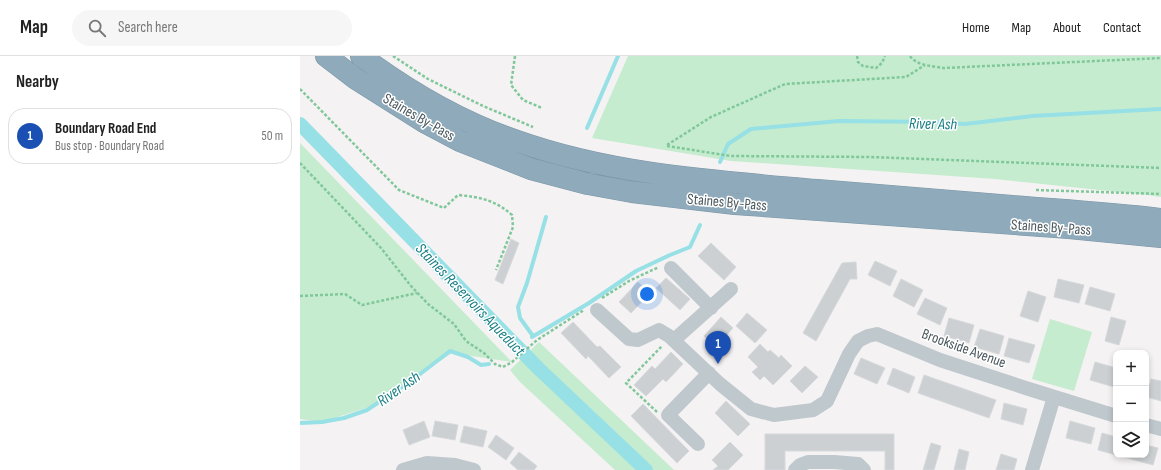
<!DOCTYPE html>
<meta charset="utf-8">
<style>
body{margin:0;font-family:"Sofia Sans Condensed",sans-serif;background:#f6f6f6;color:#222}
.controls{position:absolute;right:12px;bottom:12px;display:grid;overflow:hidden;border-radius:8px;box-shadow:0 2px 6px #0003}
.controls button{width:36px;height:36px;display:grid;place-items:center;padding:0;border:0;border-bottom:1px solid #e0e0e0;background:#fff;color:#222;font:20px sans-serif}
.you{position:absolute;left:347px;top:238px;width:14px;height:14px;margin:-10px;border:3px solid #fff;border-radius:50%;background:#1a73e8;box-shadow:0 0 0 6px #1a73e833}
.badge{display:grid;place-items:center;width:26px;height:26px;border-radius:50%;background:#2b8ed4;color:#fff;font-size:13px;font-weight:700}
.pin{position:absolute;translate:-50% -33px;filter:drop-shadow(0 1px 2px #0008)}
.pin::after{content:'';position:absolute;top:21px;width:14px;height:12px;background:inherit;clip-path:polygon(0 0,100% 0,50% 100%)}
.list{margin:0;padding:0;list-style:none}
h2{display:flex;justify-content:space-between;align-items:center;height:52px;margin:0;padding:0 16px;font-size:17px}
h2 small{font-size:13px;font-weight:400;color:#767676}
.list li{display:grid;grid-template-columns:26px 1fr auto;gap:12px;align-items:center;box-sizing:border-box;height:56px;margin:0 8px 8px;padding:0 8px;border:1px solid #e0e0e0;border-radius:16px}
.list b{display:block;font-size:15px;white-space:nowrap}
.list p{margin:0;font-size:13px;white-space:nowrap;color:#767676}
.list em{font-size:13px;font-style:normal;color:#767676}
.icon{flex:none;width:22px;height:22px;fill:none;stroke:currentColor;stroke-width:2;stroke-linecap:round;stroke-linejoin:round}
.map{position:relative;flex:none;width:861px;height:414px;overflow:hidden}
header{display:flex;align-items:center;gap:24px;box-sizing:border-box;height:56px;padding:0 20px;background:#fff;border-bottom:1px solid #e0e0e0}
header strong{font-size:19px}
nav{display:flex;gap:22px;margin-inline-start:auto;font-size:14px}
.search{width:280px;height:36px;background:#f6f6f6;display:flex;align-items:center;gap:10px;box-sizing:border-box;padding:0 14px;border-radius:22px;color:#767676;font-size:15px}
main{display:flex}
aside{flex:1;background:#fff}
.map>svg:first-child{display:block}
</style>
<header>
<strong>Map</strong>
<div class="search"><svg class="icon" aria-label="search" viewBox="0 0 24 24"><circle cx="10" cy="10" r="6"/><path d="M15 15l6 6"/></svg>Search here</div>
<nav><a>Home</a><a>Map</a><a>About</a><a>Contact</a></nav>
</header>
<main>
<aside>
<h2>Nearby<small></small></h2>
<ul class="list">
<li><span class="badge" style="background:#1a4fb4">1</span><div><b>Boundary Road End</b><p>Bus stop · Boundary Road</p></div><em>50 m</em></li>
</ul>
</aside>
<div class="map">
<svg width="861" height="414" viewBox="0 0 861 414">
<rect width="100%" height="100%" fill="#f4f2f2"/>
<path fill="#c5eccf" d="M328,0H861V141L847,139L695,123L431,105L292,82Z
M0,87L212,306L152,297L75,349L22,366L0,363Z
M750,263L792,276L774,335L732,323Z
M239,286L374,414H315L220,326L210,314Z"/>
<g fill="none" stroke-linecap="round" stroke-linejoin="round">
<path stroke="#97e0e5" stroke-width="4" d="M287,72L318,0
M420,106L428,88L451,73L539,65L633,66L665,68L732,60L861,53
M233,280L220,262L218,251L227,227L246,161
M232,281L289,247L336,215L370,199L390,191L400,169
M0,367L22,366L44,362L67,354L111,325L150,295L168,301L181,309L189,308"/>
<path stroke="#97e0e5" stroke-width="14" d="M0,68L239,313L346,414"/>
</g>
<path fill="#ccd0d3" stroke="#d6d9dc" d="M211,183L219,187L203,228L195,224Z
M411,187L436,211L424,224L398,200Z
M575,205L597,215L590,230L568,219Z
M556,206L557,223H550L516,285L503,277L542,207Z
M366,222L390,243L380,254L356,232Z
M601,223L623,234L614,251L593,240Z
M758,223L784,229L779,247L754,241Z
M338,226L350,237L331,257L319,246Z
M790,231L815,238L810,255L785,248Z
M728,235L746,241L738,266L720,260Z
M625,242L647,252L640,269L617,258Z
M447,257L467,274L455,287L436,270Z
M421,261L433,272L416,291L404,280Z
M811,261L826,265L819,289L805,285Z
M649,262L674,269L669,287L644,280Z
M273,266L297,291L300,290L321,311L309,322L288,300L286,303L261,277Z
M680,273L704,280L699,298L674,291Z
M709,282L735,289L729,307L704,300Z
M460,288L468,296L470,294L479,302L481,299L492,310L473,329L464,320L460,324L452,316L458,311L448,301Z
M371,296L383,308L366,326L363,323L346,340L334,329L352,310L355,313Z
M561,302L585,312L577,328L554,318Z
M795,306L816,312V325L814,331L790,324Z
M505,310L518,321L502,337L490,325Z
M593,312L615,321L609,337L587,328Z
M624,319L696,344L689,362L618,337Z
M851,323L861,325V345L847,341Z
M426,345L450,368L438,380L415,357Z
M704,347L727,353L723,369L701,363Z
M343,348L389,395L377,407L331,360Z
M124,365L130,381L109,389L103,374Z
M135,365L158,369L155,384L132,380Z
M770,365L795,372L791,388L766,382Z
M164,370L187,375L183,391L160,386Z
M802,377L816,381V399L798,394Z
M465,378H594V414H585V395H485V414H465Z
M196,379L214,392L206,404L188,391Z
M430,386L443,399L428,414H413L418,410L412,404Z
M631,387L641,390L634,414H623Z
M846,389L858,392L853,409L816,399H846Z
M659,393L669,396L665,414H654Z
M219,396L237,410L234,414H218L210,407Z
M701,398L717,403L714,414H696Z"/>
<g fill="none" stroke-linecap="round" stroke-linejoin="round">
<defs>
<path id="highway" d="M26,0L56,23L124,66L160,85L231,113L288,128L332,136L435,148L769,172L861,181
M61,0C108,35 161,66 217,85C313,119 416,125 517,134C582,139 647,145 712,150C761,154 811,157 861,163"/>
</defs>
<use href="#highway" stroke="#7a96a7" stroke-width="22"/>
<path stroke="#80c79a" stroke-width="2.5" stroke-dasharray="3 2" stroke-linecap="butt" d="M93,0L128,23L183,50L233,71
M215,0L211,29L223,44L242,52
M557,0L558,6L563,10L576,12L582,7L585,0
M610,0C617,10 633,10 644,12L861,2
M0,33L99,134L144,152L158,139C180,141 195,144 212,159L213,171L196,214
M367,89L411,61L485,28L606,21L625,9
M367,90L431,100L570,101L861,112
M0,107L81,192L111,230L128,248L154,268L166,285L184,297L195,308L203,311L212,306L237,284L284,254
M736,134L861,138
M0,240L45,238L62,249L117,237
M302,242L329,225L359,211
M357,356L326,327L362,290"/>
<path stroke="#bfc8cd" stroke-width="14" d="M371,212L411,252
M297,254L329,283L338,284L359,274L369,280L420,328L451,353L474,359L513,354L527,345L549,298L558,285L568,280L577,278L640,304L732,334L816,360
M374,284L431,233
M846,369L861,373
M398,388L368,359L409,317
M103,414L127,407L155,409L174,414
M495,414L500,409L508,406H534L558,408L564,414
M732,414L754,341"/>
<use href="#highway" stroke="#8fabbb" stroke-width="21"/>
</g>
<g text-anchor="middle" stroke-width="3" stroke-linejoin="round" paint-order="stroke">
<g font-size="15" fill="#4b585d" stroke="#fff">
<text transform="translate(119 61) rotate(30)" y="5">Staines By-Pass</text>
<text transform="translate(427 146) rotate(5)" y="5">Staines By-Pass</text>
<text transform="translate(751 171) rotate(4)" y="5">Staines By-Pass</text>
<text transform="translate(664 292) rotate(20)" y="5">Brookside Avenue</text>
</g>
<g font-size="16" font-style="italic" fill="#187e84" stroke="#fff">
<text transform="translate(633 67) rotate(1)" y="6">River Ash</text>
<text transform="translate(171 243) rotate(46)" y="6">Staines Reservoirs Aqueduct</text>
<text transform="translate(98 332) rotate(-35)" y="6">River Ash</text>
</g>
</g>
</svg>
<div class="controls">
<button>+</button>
<button>−</button>
<button><svg class="icon" aria-label="layers" viewBox="0 0 24 24"><path d="M12 4l9 5-9 5-9-5zM3 14l9 5 9-5"/></svg></button>
</div>
<div class="you"></div>
<div class="pin badge" style="left:418px;top:308px;background:#1a4fb4">1</div>
</div>
</main>
